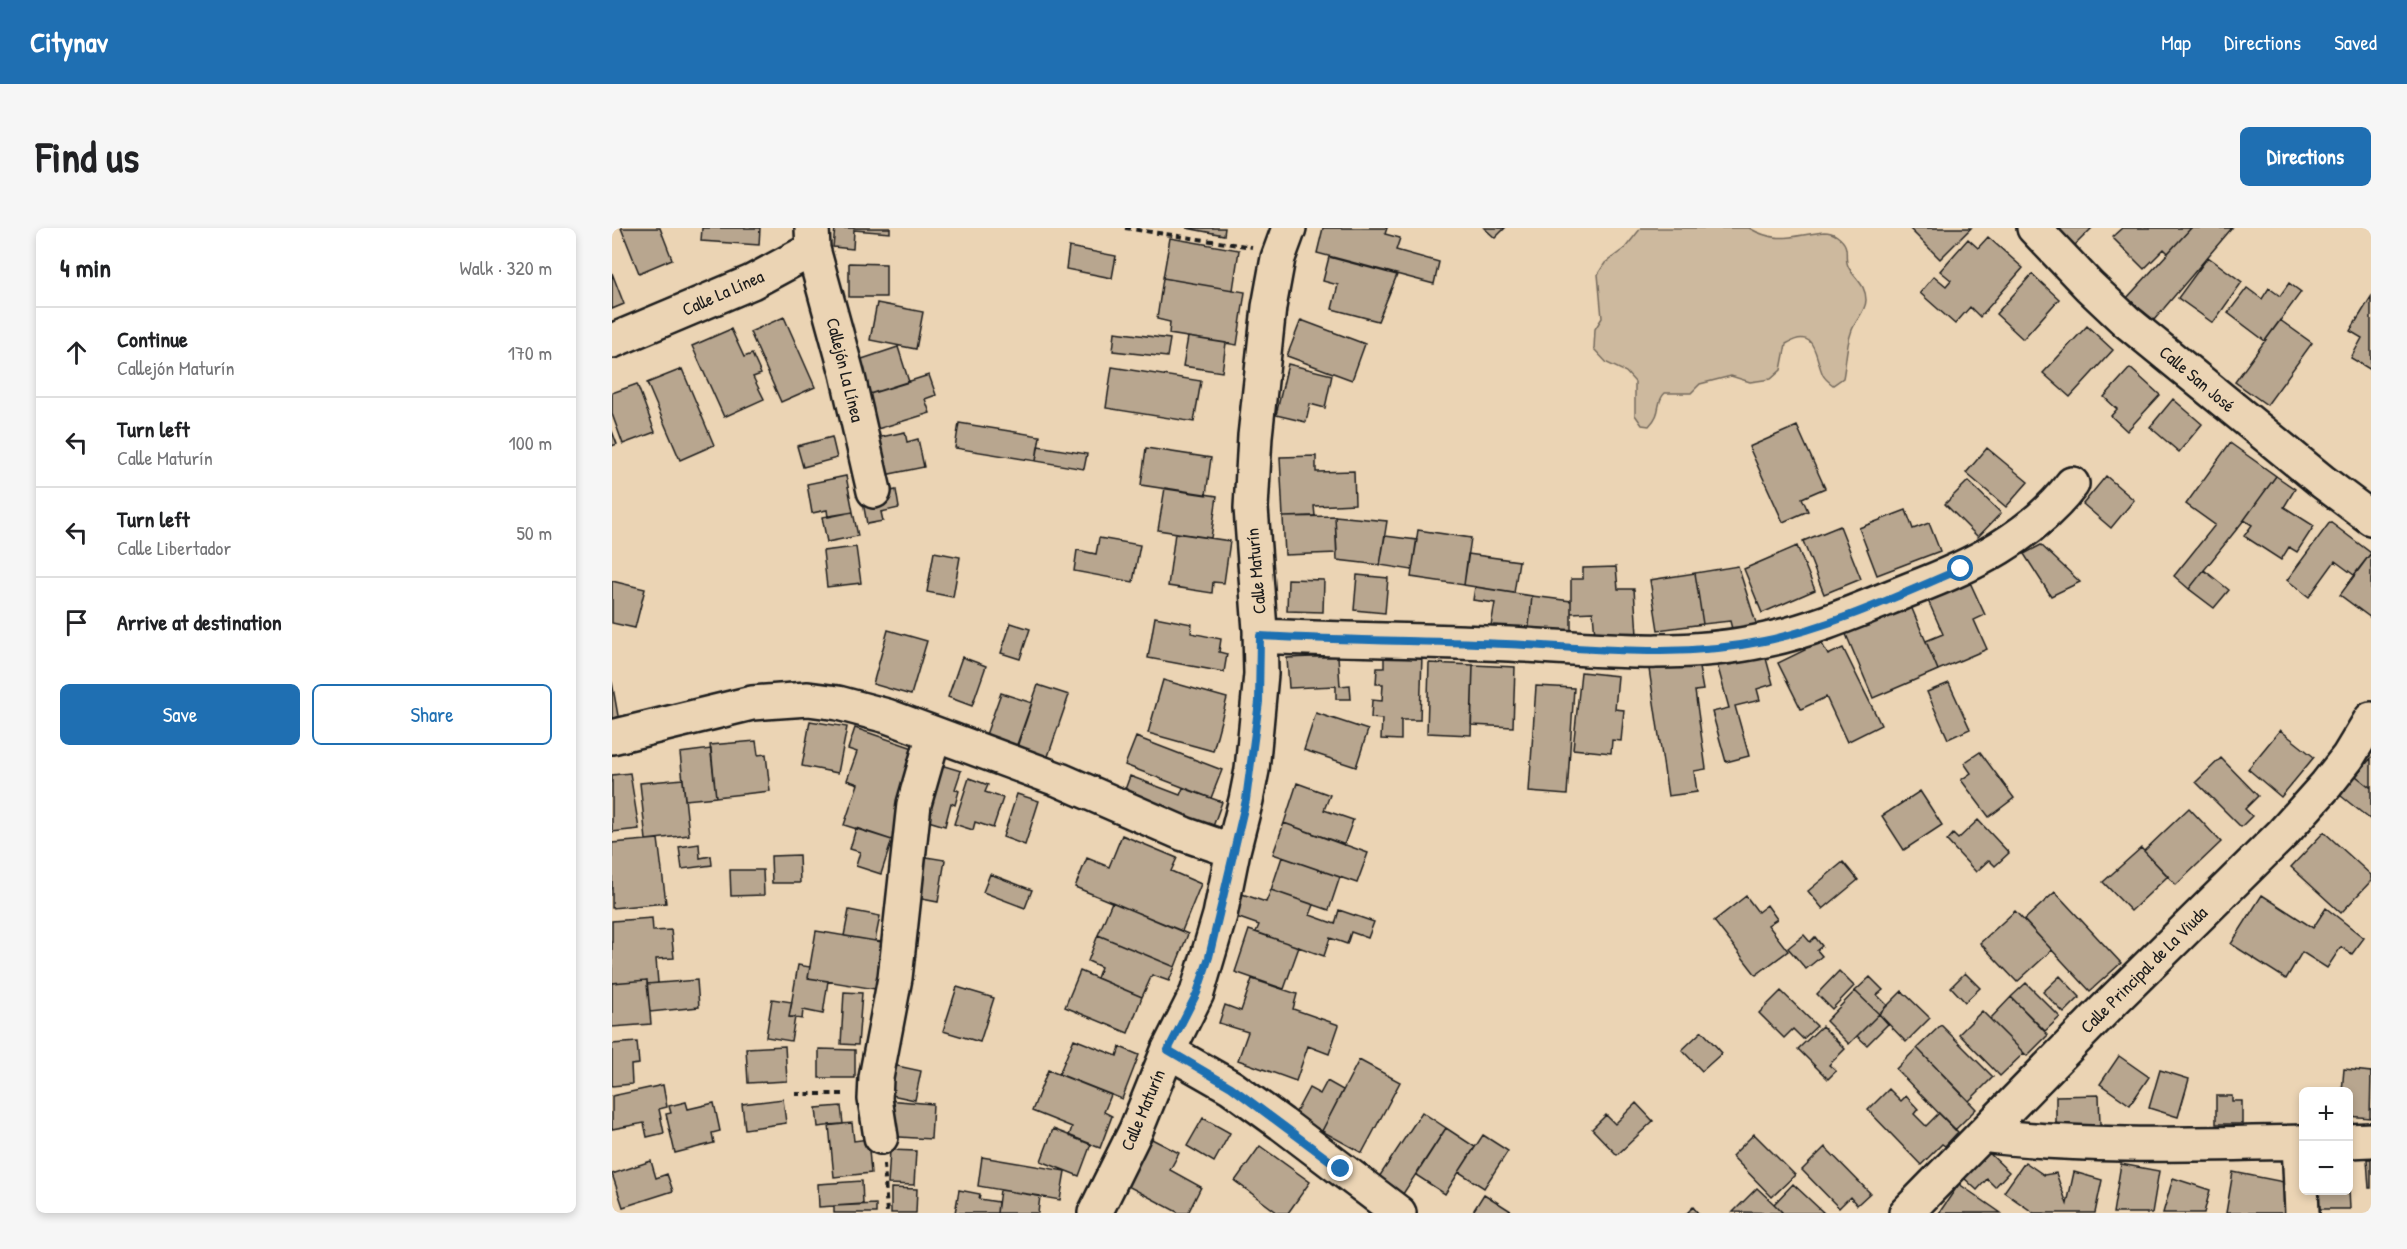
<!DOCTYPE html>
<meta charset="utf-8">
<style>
body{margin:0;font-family:"Patrick Hand",sans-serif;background:#f6f6f6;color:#202124}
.controls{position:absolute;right:18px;bottom:18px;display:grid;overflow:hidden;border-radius:9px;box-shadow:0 3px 9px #0003}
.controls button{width:54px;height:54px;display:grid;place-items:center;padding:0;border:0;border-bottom:2px solid #e0e0e0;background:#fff;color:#202124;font:30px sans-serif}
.stop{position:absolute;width:18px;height:18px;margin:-14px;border:4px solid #1f6fb2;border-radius:50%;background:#fff}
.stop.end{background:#1f6fb2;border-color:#fff;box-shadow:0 2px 6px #0008}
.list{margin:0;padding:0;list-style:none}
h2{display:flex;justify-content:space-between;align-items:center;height:78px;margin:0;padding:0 24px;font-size:26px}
h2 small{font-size:20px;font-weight:400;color:#757577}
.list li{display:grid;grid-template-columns:39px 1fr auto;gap:18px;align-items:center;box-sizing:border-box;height:90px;padding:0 24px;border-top:2px solid #e0e0e0}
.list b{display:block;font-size:22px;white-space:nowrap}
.list p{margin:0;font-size:20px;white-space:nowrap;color:#757577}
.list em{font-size:20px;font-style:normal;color:#757577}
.actions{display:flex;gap:12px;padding:18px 24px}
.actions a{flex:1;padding:14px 0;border:2px solid #1f6fb2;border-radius:9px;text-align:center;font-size:21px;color:#1f6fb2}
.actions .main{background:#1f6fb2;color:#fff}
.icon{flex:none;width:33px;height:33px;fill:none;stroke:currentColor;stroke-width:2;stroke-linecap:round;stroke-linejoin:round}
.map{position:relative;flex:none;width:1759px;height:985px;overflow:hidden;border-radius:9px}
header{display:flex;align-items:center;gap:36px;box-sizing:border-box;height:84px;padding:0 30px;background:#1f6fb2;color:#fff}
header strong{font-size:28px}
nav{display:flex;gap:33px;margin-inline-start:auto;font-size:21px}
.intro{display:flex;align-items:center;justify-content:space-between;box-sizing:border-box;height:144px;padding:0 36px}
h1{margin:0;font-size:42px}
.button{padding:15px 27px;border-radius:9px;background:#1f6fb2;color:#fff;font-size:21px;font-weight:700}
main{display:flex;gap:36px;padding:0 36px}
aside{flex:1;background:#fff;border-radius:9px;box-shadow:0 3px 9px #0003}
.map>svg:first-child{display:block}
</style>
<header>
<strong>Citynav</strong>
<nav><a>Map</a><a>Directions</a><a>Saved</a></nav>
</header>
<div class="intro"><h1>Find us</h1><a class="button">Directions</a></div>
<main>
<aside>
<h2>4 min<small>Walk · 320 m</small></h2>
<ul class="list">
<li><svg class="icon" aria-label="ahead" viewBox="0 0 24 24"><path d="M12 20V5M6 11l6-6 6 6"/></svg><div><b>Continue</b><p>Callejón Maturín</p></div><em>170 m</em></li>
<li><svg class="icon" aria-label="left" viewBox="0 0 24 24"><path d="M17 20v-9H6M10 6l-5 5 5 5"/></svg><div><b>Turn left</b><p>Calle Maturín</p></div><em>100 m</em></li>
<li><svg class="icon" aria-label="left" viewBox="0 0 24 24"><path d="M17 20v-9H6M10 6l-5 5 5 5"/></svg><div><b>Turn left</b><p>Calle Libertador</p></div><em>50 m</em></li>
<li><svg class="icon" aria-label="arrive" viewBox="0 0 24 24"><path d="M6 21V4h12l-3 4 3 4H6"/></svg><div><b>Arrive at destination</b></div></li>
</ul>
<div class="actions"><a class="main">Save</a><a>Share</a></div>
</aside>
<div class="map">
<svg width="1759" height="985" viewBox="0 0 1759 985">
<rect width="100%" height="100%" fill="#ebd4b4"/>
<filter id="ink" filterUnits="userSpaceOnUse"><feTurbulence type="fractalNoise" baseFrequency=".0167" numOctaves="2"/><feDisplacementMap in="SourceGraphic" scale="12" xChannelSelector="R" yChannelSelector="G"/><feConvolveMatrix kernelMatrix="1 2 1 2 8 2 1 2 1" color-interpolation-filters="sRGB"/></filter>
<g filter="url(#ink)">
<path fill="#cdb99e" stroke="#746a5d" stroke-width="1.5" d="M1029,0H1137C1167,17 1181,7 1212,4C1218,4 1221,5 1225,8C1241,20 1230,28 1237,40C1244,52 1254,57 1254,72C1254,84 1242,93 1239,105C1234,119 1234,136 1231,150L1221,157C1217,154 1213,151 1211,147C1202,128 1205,98 1174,116L1169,142L1159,151L1138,154L1119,148L1088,156L1079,165H1053C1043,174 1051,184 1037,198L1030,197L1023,187V154L1014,144L995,135L982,121L983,101L990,90L986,46L993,35L1013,20Z"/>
<path fill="#b8a68f" stroke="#1c1c1c" stroke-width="1.5" d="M9,0H48L60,31L27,45Z
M90,0H148L147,17L89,13Z
M223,0H278V5L242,2L241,21L221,19Z
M574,0H613L612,7Z
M711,0H775L773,6L788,10L784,22L827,34L822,56L705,25Z
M872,0H893L883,10Z
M1297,0H1359L1328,31Z
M1440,0H1480L1460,20Z
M1510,0H1579L1556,25L1552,21L1532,41L1500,9Z
M1579,0H1620L1542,92L1515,70Z
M1376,9L1411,40L1368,89L1358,79L1343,96L1308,65L1322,48L1334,58L1339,52L1328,43L1356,11L1366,20Z
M558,10L627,22L621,62L551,50Z
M457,19L504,28L500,50L454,41Z
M717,29L785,47L766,93L720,81L726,57L711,53Z
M1596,29L1630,54L1601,95L1566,70Z
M237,35L274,36V69H237Z
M0,45L12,76L0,81Z
M1420,46L1447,71L1411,111L1384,86Z
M551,50L633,64L625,117L557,106L558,94L545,91Z
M1677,55L1689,64L1653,113L1616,85L1635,60L1650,71L1657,60L1668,68Z
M1759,69V142L1739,130L1750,110L1738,103Z
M265,75L311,84L304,121L258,112Z
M172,89L203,159L169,174L138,104Z
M689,92L753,116L740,152L675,128Z
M1668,92L1700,115L1655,177L1623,154Z
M1475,98L1501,122L1458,169L1431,145Z
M119,101L132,129L140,126L149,146L141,149L152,171L112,189L80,118Z
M503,104L558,111L555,129L501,123Z
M576,109L614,115L610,144L571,138Z
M286,119L297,154L251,168L241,134Z
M676,136L720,147L713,180L698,176L694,194L664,187Z
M500,139L589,153L582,194L494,180Z
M1518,140L1548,167L1515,203L1499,188L1505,181L1492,169Z
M70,141L102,217L68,232L35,155Z
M317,147L324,167L313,171L318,185L262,202L251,168Z
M25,156L43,204L11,216L0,186V165Z
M1561,171L1590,196L1567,224L1538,199Z
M347,195L428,208L424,233L343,220Z
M1185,198L1213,260L1190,270L1196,283L1171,294L1137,219Z
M0,203L5,216L0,218Z
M293,204L295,214L306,211L312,239L263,249L255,212Z
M220,209L225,230L191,239L185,218Z
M1618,215L1664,248L1632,292L1577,361L1562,348L1603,297L1574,276Z
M426,218L475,226L472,241L424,233Z
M534,220L599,230L594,267L529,257Z
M1375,220L1416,254L1394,279L1354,245Z
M704,228V244L742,243L743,276L702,278L703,288L671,289L668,229Z
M234,248L241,284L216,289L215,282L200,285L195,256Z
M1494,248L1522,272L1499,300L1471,276Z
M1664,248L1683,261L1672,279L1702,298L1685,324L1677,319L1669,332L1632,308L1640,297L1632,292Z
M1356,253L1389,285L1366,309L1333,276Z
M553,260L605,268L599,310L546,302Z
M284,262L287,280L269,284L271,293L255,296L250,269Z
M1294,282L1301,301L1317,295L1328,323L1265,347L1247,300Z
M241,284L246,308L215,314L210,289Z
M723,288L775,293L768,337L725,332Z
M723,288L725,325L673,327L671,289Z
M1718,294L1759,325L1742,347L1723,333L1697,369L1675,352Z
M1228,298L1249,351L1212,366L1191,313Z
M806,302L859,310L852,357L799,349Z
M563,305L618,313L612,355L601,354L600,365L556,358Z
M773,308L805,312L800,342L768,337Z
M487,310L528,317L521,354L462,343L465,322L484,326Z
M1429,317L1468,354L1439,368L1412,326Z
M1185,318L1203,362L1150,385L1132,341Z
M244,319L249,355L215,359L211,323Z
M322,324L348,329L341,369L315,364Z
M1759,325V390L1728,367Z
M856,326L907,333L902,365L852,357Z
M1126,338L1145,398L1120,401L1118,393L1091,396L1083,345Z
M1004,339L1006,361H1022L1025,407L983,408L981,384L959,385V351H971V340Z
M1592,342L1617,362L1602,380L1577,361Z
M1083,345L1091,396L1046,402L1038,352Z
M745,347L776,350L773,385L742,382Z
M1356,350L1373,387L1362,392L1375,421L1326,442L1314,413L1331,406L1314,368Z
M676,351L712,352L711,384L675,383Z
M0,353L33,361L23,400L0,395Z
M863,359L920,368L916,408L878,403L883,375L861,372Z
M920,368L959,373V410L916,408Z
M1298,376L1326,442L1261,470L1233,404Z
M543,389L580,396L579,405L609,411L607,424L615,426L612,444L536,430Z
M399,395L418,401L408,431L389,425Z
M276,402L315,413L299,467L261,456Z
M1206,408L1216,427L1231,420L1269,497L1235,514L1214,469L1189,481L1166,435L1193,422L1190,416Z
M1152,423L1161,456L1145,461L1148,472L1123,478L1137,528L1114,534L1100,484L1117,480L1105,436Z
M772,425L810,427L808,492H789V512L769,511L770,491L759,490L760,472L770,473L771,456H764L765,440H772Z
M726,428L728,458L738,457L739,471H724V458L677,460L675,430Z
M350,429L374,438L360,478L336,469Z
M1086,434L1091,462L1083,463L1094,541L1082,543L1085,564L1056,568L1037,441Z
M817,435L861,437L859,507L815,505Z
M861,437L903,439L901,499L859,497Z
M969,444L1006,448L1003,481L1012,482L1009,513L1000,512L999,525L961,521Z
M551,452L615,470L601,523L536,505Z
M0,454L8,499L0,501Z
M1337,455L1358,501L1336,511L1315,464Z
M426,457L457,467L432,540L401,528Z
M924,458L962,460L955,567L917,564Z
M389,465L420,475L405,519L371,515Z
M704,485L756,502L744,539L692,522Z
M198,493L235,499L226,545L190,538Z
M243,500L304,521L293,571L280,612L232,597L246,556L235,552L245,524L236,521Z
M1668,502L1702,529L1669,569L1636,541Z
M524,509L610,542L599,570L513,537Z
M144,513L146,527L154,526L158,563L104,569L98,517Z
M99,521L104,569L73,572L68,525Z
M1368,524L1402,570L1377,589L1349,552L1359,545L1352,535Z
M1609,530L1646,568L1633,581L1640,588L1629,599L1584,554Z
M1759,530V560L1744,548Z
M319,534L349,543L343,561L347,563L343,577L339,575L333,598L303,589Z
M18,545L27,601L0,604V547Z
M1740,545L1759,560V592L1724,564Z
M518,548L568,567L571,560L610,574L596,612L507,578Z
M357,550L376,557L373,564L391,570L381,600L363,594L361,602L342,596Z
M71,551L77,607L34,612L28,555Z
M685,555L718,567L712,582L741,592L732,617L672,595Z
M1308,563L1330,597L1292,622L1270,588Z
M405,566L427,573L413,617L391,609Z
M1577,580L1609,614L1564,657L1532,623Z
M1366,592L1397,625L1383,638L1377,632L1364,644L1335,613L1341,606L1346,611Z
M672,595L756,625L745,655L661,626Z
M244,600L280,612L269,646L244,638L248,624L238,621Z
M1712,604L1759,647V653L1729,685L1679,639Z
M510,607L565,630L559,643L589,656L570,703L463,659L475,630L497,639Z
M46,611L54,675L0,680V615Z
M87,616L88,630L99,628L100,637L70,641L67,619Z
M1529,620L1556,648L1519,683L1491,654Z
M187,627L188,655H160L159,628Z
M302,627L333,632L326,674L294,668Z
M670,629L728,649L717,682L659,662Z
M1231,634L1246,652L1211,681L1196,663Z
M118,642H151L152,667L119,668Z
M378,646L420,662L413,680L371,664Z
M659,662L702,677L698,687L723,696L727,682L762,694L756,710L739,704L735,716L718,710L712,728L644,704L647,697L616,686L624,664L654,674Z
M1443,664L1509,735L1478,763L1412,692Z
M1650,667L1701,700L1714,680L1752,710L1740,726L1729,719L1715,740L1690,724L1674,751L1619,716Z
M1134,668L1146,684L1155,677L1165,691L1156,697L1176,723L1144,747L1102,693Z
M500,674L576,706L563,739L486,707Z
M237,682L268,688L263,713L232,708Z
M1403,683L1440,722L1405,754L1368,715Z
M40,690L41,703L59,702L62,730L44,731L46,755L35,756V752L0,755V693Z
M637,702L687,719L672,761L623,744Z
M204,703L276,715L269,762L196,750Z
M486,707L563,739L557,753L540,747L530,769L485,750L489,739L476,733Z
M1192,707L1198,714L1203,709L1210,718L1205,722L1210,728L1194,741L1176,720Z
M186,737L198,739L196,750L216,753L211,786L191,782L190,791L177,789Z
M468,743L530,769L516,805L453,779Z
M1227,743L1242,758L1220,781L1205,766Z
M1353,745L1368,760L1353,774L1339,759Z
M1448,748L1468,769L1452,785L1431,764Z
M1258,749L1271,762L1265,767L1275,777L1267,786L1243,763Z
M640,751L685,766L681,781L727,797L717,826L696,818L684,853L626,832L636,804L607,795L613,777L629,783Z
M35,752L39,796L0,799V755Z
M85,752L87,779L38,784L35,756Z
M1414,755L1448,789L1433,803L1399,769Z
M345,759L382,770L368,814L331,803Z
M1169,763L1205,798L1191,811L1181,801L1172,810L1147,785Z
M1243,763L1267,786L1237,816L1214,793Z
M1290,763L1318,790L1294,814L1267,786Z
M232,764L250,765L246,817L229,816Z
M1399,769L1436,807L1415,828L1378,791Z
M160,771L180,774L177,789H183L179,813L154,809Z
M1370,783L1412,825L1388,848L1347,806Z
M1267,786L1276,796L1255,817L1245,808Z
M1329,797L1381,849L1357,873L1305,820Z
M1210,798L1233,821L1217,837L1224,843L1216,851L1186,821Z
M1090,803L1110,825L1090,843L1070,822Z
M462,811L505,828L508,819L527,827L510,871L447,846Z
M25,814L27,836L19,837L20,856L0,858V816Z
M173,818L175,853L136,855L134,820Z
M1305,820L1364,881L1343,902L1284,841Z
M207,821L243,822V850H207Z
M1507,828L1537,849L1518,877L1488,856Z
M747,832L788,854L750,925L710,903Z
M276,836L309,843L303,872L270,865Z
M1732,841L1759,844L1758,890L1736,888V864H1730Z
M436,842L499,867L492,884L500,888L488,920L457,908L460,899L420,883Z
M1548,842L1577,851L1566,889L1537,880Z
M715,853L731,862L710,903L682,888L697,860L708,866Z
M51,857L55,879L47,881L52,905L35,909L32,895L0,901V868Z
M1277,861L1289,873L1294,868L1306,881L1302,886L1314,898L1327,885L1346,904L1333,918L1330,916L1309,937L1256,882Z
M1487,867L1488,897L1444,898V868Z
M1604,868H1620V873H1630V896H1604Z
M171,871L174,895L133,901L130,876Z
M275,872L321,876L319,911L272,908Z
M74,874L76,881L102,875L108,903L100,905L102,915L63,925L54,886L59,885L57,878Z
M1024,875L1041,893L1005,927L980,901L994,887L1003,896Z
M229,878L231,896L206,899L204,880Z
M810,884L834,900L789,969L765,952Z
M591,890L618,905L602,934L575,918Z
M240,895L242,913L256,911L259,945L222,949L217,897Z
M834,900L863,919L833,966L804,947Z
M441,901L479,916L467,948L429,933Z
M1142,906L1183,947L1160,969L1120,928Z
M871,907L896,923L872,960L847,944Z
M536,909L567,925L558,942L589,959L576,985H567L512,956Z
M648,918L698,954L676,985H666L623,953Z
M1213,919L1258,965L1245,977L1238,969L1227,980L1190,942Z
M278,922L304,923L302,957L276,956Z
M1376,924L1397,944L1383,959L1375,951L1365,962L1352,950Z
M370,929L453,943L448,972L366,958Z
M1755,931H1759V960H1757Z
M39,933L44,950L55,946L61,963L11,979L0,946Z
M1413,934L1432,947L1444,945L1455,976L1462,944L1490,952L1483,985H1422L1392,964Z
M1509,936L1547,943L1540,985H1501Z
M1736,940L1738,981H1699V962H1736Z
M1621,944L1677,955L1672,985H1614Z
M1561,950L1598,962L1592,985H1551Z
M250,953L251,976L207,979L206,956Z
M1181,956L1212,985H1171L1162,976Z
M1347,956L1389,985H1327Z
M279,960L305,961L304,985H279Z
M1145,960L1162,976L1171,985L1121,984Z
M347,962L368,966L367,971L386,974L385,985H343Z
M388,962L428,968L426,985H385Z
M872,966L902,985H860Z
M264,976V985H222V978Z
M1081,979L1086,985H1075Z"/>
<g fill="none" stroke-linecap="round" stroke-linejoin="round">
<defs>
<path id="minor" d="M1422,0L1477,58L1514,93L1711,254L1759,290
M201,21L235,145L262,263
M0,113L140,54L201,21L200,0
M648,408C731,412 814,412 897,416C983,421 1069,431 1154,412C1205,401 1251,380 1299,361C1360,338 1420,309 1460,256
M0,509L140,475L196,471L226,475L275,488L448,552L572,606L621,623
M556,823L619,859L670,896L787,985
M1370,907C1476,920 1584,916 1692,914
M269,909L263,871L264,850L283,750L302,576L322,506
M1736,913L1759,912
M1687,914L1690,985
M483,985L524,902L556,823L585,765L608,687L621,623L634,572L640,542L649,446L648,402L639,280L643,208L657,79L666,30L677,0
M1294,985L1503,771L1670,606L1714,557L1736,529L1759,491"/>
</defs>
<use href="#minor" stroke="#1c1c1c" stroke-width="38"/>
<path stroke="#1c1c1c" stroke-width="4" stroke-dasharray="6 4.5" stroke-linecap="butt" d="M513,0L640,19
M183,866H235
M272,936L275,985"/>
<use href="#minor" stroke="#ebd4b4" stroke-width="33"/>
</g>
</g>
<g fill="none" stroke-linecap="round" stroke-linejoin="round" filter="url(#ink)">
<path stroke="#1f6fb2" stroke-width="8" d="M729,941L619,859L556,822L585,765L597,729L634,572L647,474L648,408C730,412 812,413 894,416C983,420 1064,431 1152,413C1220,399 1285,368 1349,341"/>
</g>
<g text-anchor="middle" stroke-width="5" stroke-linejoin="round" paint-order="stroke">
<g font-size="18" fill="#1c1c1c" stroke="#ebd4b4">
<text transform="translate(111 65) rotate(-24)" y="6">Calle La Línea</text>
<text transform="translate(233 142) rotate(76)" y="6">Callejón La Línea</text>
<text transform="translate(1585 151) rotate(40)" y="6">Calle San José</text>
<text transform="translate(644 343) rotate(-95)" y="6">Calle Maturín</text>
<text transform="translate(1532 742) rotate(-45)" y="6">Calle Principal de La Viuda</text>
<text transform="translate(531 882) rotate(-67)" y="6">Calle Maturín</text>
</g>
</g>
</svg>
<div class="controls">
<button>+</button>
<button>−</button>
</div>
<div class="stop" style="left:1349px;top:341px"></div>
<div class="stop end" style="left:729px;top:941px"></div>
</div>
</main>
